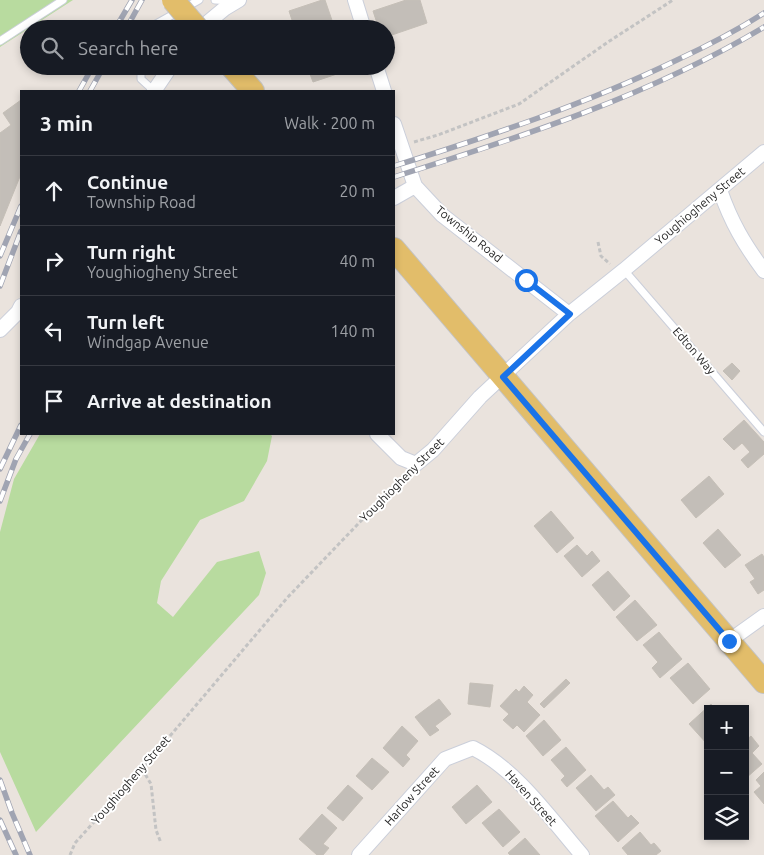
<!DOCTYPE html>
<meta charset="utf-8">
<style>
body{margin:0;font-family:Ubuntu,sans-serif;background:#20242c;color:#f1f3f6}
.controls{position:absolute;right:15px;bottom:15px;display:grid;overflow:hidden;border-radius:0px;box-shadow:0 2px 8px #0003}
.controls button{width:45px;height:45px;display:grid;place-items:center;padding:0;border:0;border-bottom:1px solid #363941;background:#171b24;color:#f1f3f6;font:25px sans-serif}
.stop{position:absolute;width:15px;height:15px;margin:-11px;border:4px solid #1a73e8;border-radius:50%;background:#fff}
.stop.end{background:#1a73e8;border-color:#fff;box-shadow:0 1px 5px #0008}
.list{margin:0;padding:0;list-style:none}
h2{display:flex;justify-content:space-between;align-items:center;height:65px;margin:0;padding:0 20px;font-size:21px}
h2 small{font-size:16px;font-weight:400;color:#9ea1a6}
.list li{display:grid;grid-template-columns:32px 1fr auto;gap:15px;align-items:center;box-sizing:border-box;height:70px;padding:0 20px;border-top:1px solid #363941}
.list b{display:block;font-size:19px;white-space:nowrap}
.list p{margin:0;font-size:16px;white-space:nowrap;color:#9ea1a6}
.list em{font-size:16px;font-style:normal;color:#9ea1a6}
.icon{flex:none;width:28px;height:28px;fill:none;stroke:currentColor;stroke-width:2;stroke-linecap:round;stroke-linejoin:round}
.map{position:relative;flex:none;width:764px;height:855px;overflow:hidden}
.search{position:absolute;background:#171b24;box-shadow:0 2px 8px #0003;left:20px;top:20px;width:375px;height:55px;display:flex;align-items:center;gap:12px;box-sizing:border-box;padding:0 18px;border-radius:28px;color:#9ea1a6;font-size:19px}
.panel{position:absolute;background:#171b24;box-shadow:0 2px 8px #0003;left:20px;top:90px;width:375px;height:345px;border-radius:0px}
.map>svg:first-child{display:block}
</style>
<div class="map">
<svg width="764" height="855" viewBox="0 0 764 855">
<rect width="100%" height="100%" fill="#eae3dd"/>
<path fill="#b8db9f" d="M0,0H73L0,47Z
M40,434H270L272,436L267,461L244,501L200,520L161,581L157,603L173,617L217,562L259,551L266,573L259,595L36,832L0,752V532L14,479Z"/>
<path fill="#c3beb8" stroke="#c5bfb7" d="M322,0H325L335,29H295L289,11Z
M406,0H420L427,23L386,37V29H379L373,11Z
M307,66H348L349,70L313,82Z
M21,100V174L0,226V133L11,125L3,113Z
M732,363L740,371L732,380L723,371Z
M744,420L764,442V454L748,468L741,460L750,452L742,443L734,450L723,439Z
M709,476L724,494L696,518L681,500Z
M551,511L574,538L557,553L534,526Z
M718,529L741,555L725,568L703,543Z
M577,545L587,556L592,551L600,561L582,577L564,556Z
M762,554L764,557V590L758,594L750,582L755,579L745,565Z
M608,571L630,596L614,611L592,585Z
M635,600L657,625L637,641L616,617Z
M659,632L682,659L660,678L652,668L658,662L643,645Z
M688,663L710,689L693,704L670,678Z
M566,679L570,683L544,708L540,704Z
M470,683L493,685L490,707L468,704Z
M524,686L533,695L527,702L540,715L524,732L517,725L513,729L503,720L509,714L500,706L516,689L519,692Z
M439,699L451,714L435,726L439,730L430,736L415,717Z
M711,704L715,709H708V745L689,724Z
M544,720L561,740L543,756L526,736Z
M402,726L418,741L406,755L410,759L403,767L383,748Z
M751,736L759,746L752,753L762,764L746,778L745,741Z
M566,747L586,770L567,787L561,780L565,776L551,760Z
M372,758L389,772L372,790L356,776Z
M764,772V804L754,792L761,786L756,780Z
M591,775L604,790L608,787L615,795L596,811L576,788Z
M348,785L363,798L343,821L327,808Z
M477,785L492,802L466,824L452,807Z
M613,801L628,818L631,815L639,823L618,842L595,816Z
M499,809L520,832L503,847L482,823Z
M322,814L337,828L323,844L329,848L323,855H317L299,839Z
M640,832L651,845L654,843L661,851L656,855H628L622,848Z
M525,838L540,855H510L508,853Z"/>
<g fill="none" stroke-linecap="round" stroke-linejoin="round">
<defs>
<path id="service" d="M215,0L234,1
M155,29L156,24L199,0
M0,41L63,0
M141,66V79L154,91
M624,270L764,432"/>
<path id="minor" d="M355,0L364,29
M200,29L224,9L239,0
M376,66L384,91
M154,91L171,66
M394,124L415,186L442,215L569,314
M720,190C731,222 744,244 764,271
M394,198L415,186
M0,330L18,312L21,306
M377,434L401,458L416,464L433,450L480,397L569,314L624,270L764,152
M729,641L764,616
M359,855L445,759L473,748C517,770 550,818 582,855"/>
<path id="primary" d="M231,66L253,91
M394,249L764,682"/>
</defs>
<use href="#service" stroke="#cbcfda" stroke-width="9"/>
<use href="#minor" stroke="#cbcfda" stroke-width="16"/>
<use href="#primary" stroke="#c3c3c3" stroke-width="24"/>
<path stroke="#c3c3c3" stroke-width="3" stroke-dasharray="4 2.5" stroke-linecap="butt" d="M414,142L438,135L519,104L608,42L673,0
M598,242L601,256L610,264
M142,769L151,784L156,830L161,843
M70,855L75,843L142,769L287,598L405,475"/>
<use href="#service" stroke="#fff" stroke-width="7"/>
<use href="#minor" stroke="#fff" stroke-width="14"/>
<use href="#primary" stroke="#e2bd6a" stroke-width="22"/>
<defs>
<path id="rail" d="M115,29L132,0
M126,29L142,0
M79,91L93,66
M90,91L104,66
M394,166C490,136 586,104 677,60C707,46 736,31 764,13
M394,177C521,137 649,96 764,27
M0,256L21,206
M0,286L21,231
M0,469L21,425
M0,501L16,459L30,434
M0,780L12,813L30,855
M0,820L16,855"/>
</defs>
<use href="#rail" stroke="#a0a4b2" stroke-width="5.5"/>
<use href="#rail" stroke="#fff" stroke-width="4" stroke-dasharray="11" stroke-linecap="butt"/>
<defs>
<path id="primary-bridge" d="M173,0L198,29"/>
</defs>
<use href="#primary-bridge" stroke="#c3c3c3" stroke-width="24" stroke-linecap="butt"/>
<use href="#primary-bridge" stroke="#e2bd6a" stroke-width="22"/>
</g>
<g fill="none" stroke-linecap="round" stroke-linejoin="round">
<path stroke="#1a73e8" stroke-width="6" d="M526,280L570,314L503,377L729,641"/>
</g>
<g text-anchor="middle" stroke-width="4" stroke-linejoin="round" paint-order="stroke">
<g font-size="12" fill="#292929" stroke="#fff">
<text transform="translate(700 206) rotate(-40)" y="4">Youghiogheny Street</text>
<text transform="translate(469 234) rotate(39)" y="4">Township Road</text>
<text transform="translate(694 351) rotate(49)" y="4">Edton Way</text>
<text transform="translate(402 480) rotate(-45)" y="4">Youghiogheny Street</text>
<text transform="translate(131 780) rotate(-49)" y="4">Youghiogheny Street</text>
<text transform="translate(412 796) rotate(-48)" y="4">Harlow Street</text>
<text transform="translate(531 798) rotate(48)" y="4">Haven Street</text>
</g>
</g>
</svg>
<div class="controls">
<button>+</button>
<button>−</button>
<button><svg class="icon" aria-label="layers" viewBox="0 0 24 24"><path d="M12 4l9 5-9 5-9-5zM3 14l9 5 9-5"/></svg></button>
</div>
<div class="stop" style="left:526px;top:280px"></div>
<div class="stop end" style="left:729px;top:641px"></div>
<div class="search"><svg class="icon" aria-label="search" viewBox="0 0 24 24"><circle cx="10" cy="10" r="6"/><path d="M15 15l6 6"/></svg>Search here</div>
<section class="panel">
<h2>3 min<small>Walk · 200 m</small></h2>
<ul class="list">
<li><svg class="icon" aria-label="ahead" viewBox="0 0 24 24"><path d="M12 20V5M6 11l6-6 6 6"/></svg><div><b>Continue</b><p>Township Road</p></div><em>20 m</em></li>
<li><svg class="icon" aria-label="right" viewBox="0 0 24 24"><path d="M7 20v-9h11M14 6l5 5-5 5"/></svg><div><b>Turn right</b><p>Youghiogheny Street</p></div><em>40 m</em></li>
<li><svg class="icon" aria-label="left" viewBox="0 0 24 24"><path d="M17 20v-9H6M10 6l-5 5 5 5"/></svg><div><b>Turn left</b><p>Windgap Avenue</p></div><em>140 m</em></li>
<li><svg class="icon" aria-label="arrive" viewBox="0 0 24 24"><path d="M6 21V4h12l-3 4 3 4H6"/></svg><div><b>Arrive at destination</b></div></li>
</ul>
</section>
</div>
